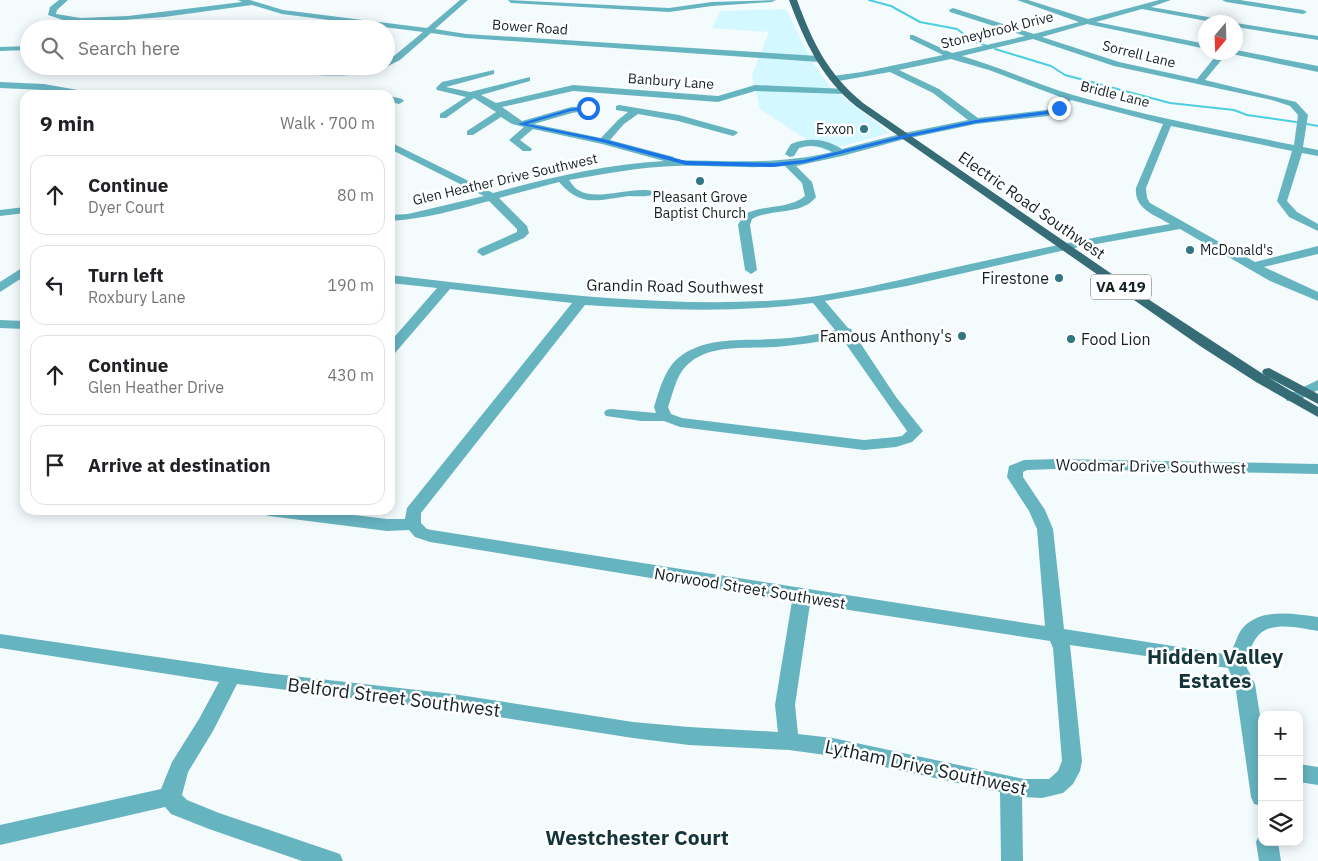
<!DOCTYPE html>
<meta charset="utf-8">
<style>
body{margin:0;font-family:"IBM Plex Sans",sans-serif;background:#f2f2f2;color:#202124}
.controls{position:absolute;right:15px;bottom:15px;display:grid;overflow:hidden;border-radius:10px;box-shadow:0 2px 12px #0003}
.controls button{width:45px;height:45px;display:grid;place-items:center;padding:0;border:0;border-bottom:1px solid #e0e0e0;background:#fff;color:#202124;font:25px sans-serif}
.compass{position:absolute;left:1198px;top:15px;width:45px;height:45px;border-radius:50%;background:#fff;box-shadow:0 2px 12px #0003;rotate:199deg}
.stop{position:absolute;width:15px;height:15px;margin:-11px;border:4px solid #1a73e8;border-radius:50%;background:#fff}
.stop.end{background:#1a73e8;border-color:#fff;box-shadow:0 1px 5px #0008}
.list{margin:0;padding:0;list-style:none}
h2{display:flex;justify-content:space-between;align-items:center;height:65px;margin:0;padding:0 20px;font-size:21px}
h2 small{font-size:16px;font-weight:400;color:#757577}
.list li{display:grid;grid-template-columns:32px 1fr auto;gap:15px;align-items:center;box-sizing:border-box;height:80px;margin:0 10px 10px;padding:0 10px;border:1px solid #e0e0e0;border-radius:15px}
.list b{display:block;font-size:19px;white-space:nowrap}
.list p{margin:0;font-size:16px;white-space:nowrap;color:#757577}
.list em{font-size:16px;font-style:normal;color:#757577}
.icon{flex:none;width:28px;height:28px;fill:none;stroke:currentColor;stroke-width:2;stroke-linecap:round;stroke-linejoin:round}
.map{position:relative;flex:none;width:1318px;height:861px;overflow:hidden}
.search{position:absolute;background:#fff;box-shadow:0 2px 12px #0003;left:20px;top:20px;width:375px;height:55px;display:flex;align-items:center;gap:12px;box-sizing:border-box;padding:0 18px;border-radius:28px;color:#757577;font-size:19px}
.panel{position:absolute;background:#fff;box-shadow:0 2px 12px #0003;left:20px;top:90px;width:375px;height:425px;border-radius:15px}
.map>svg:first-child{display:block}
</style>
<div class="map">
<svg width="1318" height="861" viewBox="0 0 1318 861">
<rect width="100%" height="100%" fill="#f4fbfd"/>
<path fill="#d3f8ff" d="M786,9L812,62L831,88L890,133L824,151L760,109L752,75L769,32L712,28L721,11Z"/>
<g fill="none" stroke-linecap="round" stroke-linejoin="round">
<path stroke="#4ccee2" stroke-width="2" d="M869,0L891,6L920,22L957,29L973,41L987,46
M995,49L1051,66L1065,75L1170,103L1234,110L1247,115L1296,122
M1307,124L1318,126"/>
<path fill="#67b4c1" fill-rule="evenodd" d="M59,0H68L57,10L56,14L81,18L128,16L242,2L238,0H250L283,10L427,28L460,0H468L435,29L466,34L819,56L823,59L819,62L466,38L431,33L400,60L386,67V60L394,56L423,32L282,14L252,5L164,17L95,22L66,21L48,15L50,7Z
M508,0L669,8L712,2L776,0L772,2L712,6L669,12L511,3Z
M1017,0H1028L1088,19L1159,0H1171L1151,7L1225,20L1226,22H1212L1142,9L1096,22L1206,44V49L1087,24L1042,37L1119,62L1197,79L1219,52H1228L1205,80L1296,102L1308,115L1303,147L1318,150V156L1302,153L1287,201L1297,212L1318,224V231L1289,217L1277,201L1292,151L1171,126L1146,188L1147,198L1150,203L1255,262L1318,246V254L1264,267L1318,292V301L1270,281L1180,229L1074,248L907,286L825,301L848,328L851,329L896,397L923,431L912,442L896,447L864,450L680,427L664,421H641L606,416L604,413L606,410L611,409L656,413L654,407C659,391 664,371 677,359C703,336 743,341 774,339C795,338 815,335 835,330L813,303C737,313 661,310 585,305L421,513V523L427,529L432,530L1045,626L1037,529L1029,511L1007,477L1009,466L1024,460L1056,459L1318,464V474L1056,469L1027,470L1023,472V477L1045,510L1053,529L1064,629L1224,654L1229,653C1236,646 1236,636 1242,629C1260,607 1294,614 1318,617V631C1301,628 1269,620 1257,637C1251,644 1250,654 1244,662L1255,684L1262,728V806L1254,804L1251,797L1235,684L1228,668L1070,645L1082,761L1080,771L1073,784L1063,793L1042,798L1022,797L1023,861H1001L1000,792L833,756L789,750L689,745L633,738L453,710L237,684L213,731L188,772L182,795L187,800L219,813L340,854L343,861H302L209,829L171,814L165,807L0,845V825L161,789L172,762L199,719L219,682L0,648V634L266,673L453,694L633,722L689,727L778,732L775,705L792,601L430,542L415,537L409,530L387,531L269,516L263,514L261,510H313L387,519H405L407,508L572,303L450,289L395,353L390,354V342L437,288L390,283V275C515,289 640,307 766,301C830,298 894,281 957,267C1028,251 1099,236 1170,224C1155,215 1134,209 1136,188L1163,124L1071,100L1062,109L1048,116L976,124L905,139L842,156L796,166L812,182L816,197C801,216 772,208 752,219L750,225L757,270L751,274L745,270L738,225L743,215C762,204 788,210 805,196L802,183L785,166C748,169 712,165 675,166C639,167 604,174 569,180C572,184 575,189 580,191C598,201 632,186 653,191L654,193L653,195C645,197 637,196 629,196C597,200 582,208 559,182L499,198L527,226L529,233L524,238L483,256L477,252L479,249L517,232V229L489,201C456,210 424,219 390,221V215L408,214L484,196L390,149V142L493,193C549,178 606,164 664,161L602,144L533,129L520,140L532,149L531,151H523L509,140L524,127L512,124L501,117L473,135H467V131L496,112L474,98L446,118H440V114L466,97L437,90L436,88L442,82L494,70V74L446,87L470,92L530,77V81L481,95L496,103L573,85L718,96L755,85L847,89V93L844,94L755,91L718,102L573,91L502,107L522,121L571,107L592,106L596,111L591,115H585L584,111L572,113L534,124L601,138L618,120L628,112L616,110V106L619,105L679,115L736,131L738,133L733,136L678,121L638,114L624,124L610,140L674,157V160C728,161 779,165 832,152C821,146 811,144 799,148L794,156L790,157L785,154L791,144C810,137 825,139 842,149L904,133L968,120L933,93L890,72L833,82L829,79L833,76L862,72L943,55L910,39V35H913L952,53L1025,36L950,12L949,10L953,8L1034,34L1079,22ZM1033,39L1114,66L1272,100L1290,106L1298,115L1294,145C1220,130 1146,116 1073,95C1036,84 1000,67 962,56ZM951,59L989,70L1063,98L1056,105L1046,110L978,118L939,89L899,70ZM841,337L907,431L902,436L896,437L864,440L682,418L671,414L668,407C673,394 676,375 687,365C710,343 747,349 776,347C798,345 820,342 841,337ZM810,604L1050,641L1053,648L1062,761L1058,771L1049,779H1024L833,738L798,734L795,705Z
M1222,0H1240L1303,10L1307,12L1303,14L1226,2Z
M278,23H281V27L240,29Z
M1236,23L1318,36V40L1236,27Z
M29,46V50L0,51V47Z
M1236,50L1318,66V72L1232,54L1231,52H1236Z
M260,66L336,70L383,66C358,83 293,73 264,69Z
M0,82L44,84L89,92L94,95H74L44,90L0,88Z
M390,96L402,99L404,101L399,104L390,102Z
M25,207V213L0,216V210Z
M25,266V276L0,292V282Z
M0,320L25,321V329L0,328Z
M1318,380V390L1297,401H1287L1285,398L1287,395Z
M1299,764L1318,767V785L1299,782Z
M1262,834V842H1278L1281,861H1259L1256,842L1259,835Z"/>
<path fill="#356c75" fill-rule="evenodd" d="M789,0H797C813,43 827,73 863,103L1154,303L1266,376L1318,407V417L1256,382L1200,346L857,107C821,78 805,42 789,0Z
M1269,368L1318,394V404L1264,375L1262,372L1264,369Z"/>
</g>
<path fill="#1a73e8" d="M588,106L589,109L571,111L527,124L603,139L686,161L773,163L804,160L904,135L976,120L1047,111L1057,106L1061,108L1048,114L976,123L904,138L804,163L773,167L686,165L602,142L518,124L569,109Z"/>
<g fill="#307782" stroke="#fff" stroke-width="2">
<circle cx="864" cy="129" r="5"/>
<circle cx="700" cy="181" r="5"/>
<circle cx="1190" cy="250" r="5"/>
<circle cx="1059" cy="278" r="5"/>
<circle cx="962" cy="336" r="5"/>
<circle cx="1071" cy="339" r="5"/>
</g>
<g text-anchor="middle" stroke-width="5" stroke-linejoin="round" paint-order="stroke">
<g font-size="14" fill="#142224" stroke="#fff">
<text transform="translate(530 27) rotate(4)" y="5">Bower Road</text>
<text transform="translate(997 30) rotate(-14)" y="5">Stoneybrook Drive</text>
<text transform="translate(1139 54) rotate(14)" y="5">Sorrell Lane</text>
<text transform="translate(671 81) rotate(4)" y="5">Banbury Lane</text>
<text transform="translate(1115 94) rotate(14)" y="5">Bridle Lane</text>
<text transform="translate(505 179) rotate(-13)" y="5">Glen Heather Drive Southwest</text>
</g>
<g font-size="14" fill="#142224" stroke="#fff" text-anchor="end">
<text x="854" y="134">Exxon</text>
<text x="700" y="202" text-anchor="middle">Pleasant Grove<tspan x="700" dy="16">Baptist Church</tspan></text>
<text x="1200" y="255" text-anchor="start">McDonald's</text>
</g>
<rect fill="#fff" stroke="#5a6466" stroke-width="1" x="1091" y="274.5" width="60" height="25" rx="4"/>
<g font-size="15" font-weight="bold" fill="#142224">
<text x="1121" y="292">VA 419</text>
</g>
<g font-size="16" fill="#142224" stroke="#fff">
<text transform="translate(1032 205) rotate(35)" y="6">Electric Road Southwest</text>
<text transform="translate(675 286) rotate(1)" y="6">Grandin Road Southwest</text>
<text transform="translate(1151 466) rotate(1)" y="6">Woodmar Drive Southwest</text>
<text transform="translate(750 588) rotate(9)" y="6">Norwood Street Southwest</text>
</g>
<g font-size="16" fill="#142224" stroke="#fff" text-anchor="end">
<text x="1049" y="284">Firestone</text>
<text x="952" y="342">Famous Anthony's</text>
<text x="1081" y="345" text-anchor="start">Food Lion</text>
</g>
<g font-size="19" fill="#142224" stroke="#fff">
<text transform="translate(394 697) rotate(7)" y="7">Belford Street Southwest</text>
<text transform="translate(926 767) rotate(12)" y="7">Lytham Drive Southwest</text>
</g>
<g font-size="21" font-weight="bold" fill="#13353a" stroke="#fff">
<text x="1215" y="664">Hidden Valley<tspan x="1215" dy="24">Estates</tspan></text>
<text x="637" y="845">Westchester Court</text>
</g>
</g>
</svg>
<div class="controls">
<button>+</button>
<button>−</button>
<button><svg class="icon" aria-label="layers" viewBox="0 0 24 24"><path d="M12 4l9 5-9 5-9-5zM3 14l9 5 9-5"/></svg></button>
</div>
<svg class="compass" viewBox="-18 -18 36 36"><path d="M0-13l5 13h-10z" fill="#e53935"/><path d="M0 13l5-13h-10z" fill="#757577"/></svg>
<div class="stop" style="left:588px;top:108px"></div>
<div class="stop end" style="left:1059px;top:108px"></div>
<div class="search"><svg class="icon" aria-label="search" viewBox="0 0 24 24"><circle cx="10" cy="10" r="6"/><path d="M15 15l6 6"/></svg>Search here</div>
<section class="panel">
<h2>9 min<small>Walk · 700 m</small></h2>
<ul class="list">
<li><svg class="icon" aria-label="ahead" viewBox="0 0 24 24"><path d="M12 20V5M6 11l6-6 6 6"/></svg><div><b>Continue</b><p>Dyer Court</p></div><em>80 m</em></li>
<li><svg class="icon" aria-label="left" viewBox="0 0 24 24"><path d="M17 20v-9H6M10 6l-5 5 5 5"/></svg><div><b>Turn left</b><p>Roxbury Lane</p></div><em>190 m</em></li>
<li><svg class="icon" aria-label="ahead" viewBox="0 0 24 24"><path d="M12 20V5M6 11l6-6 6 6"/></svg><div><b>Continue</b><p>Glen Heather Drive</p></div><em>430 m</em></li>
<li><svg class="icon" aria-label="arrive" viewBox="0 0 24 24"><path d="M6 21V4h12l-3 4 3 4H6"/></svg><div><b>Arrive at destination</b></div></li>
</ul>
</section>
</div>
